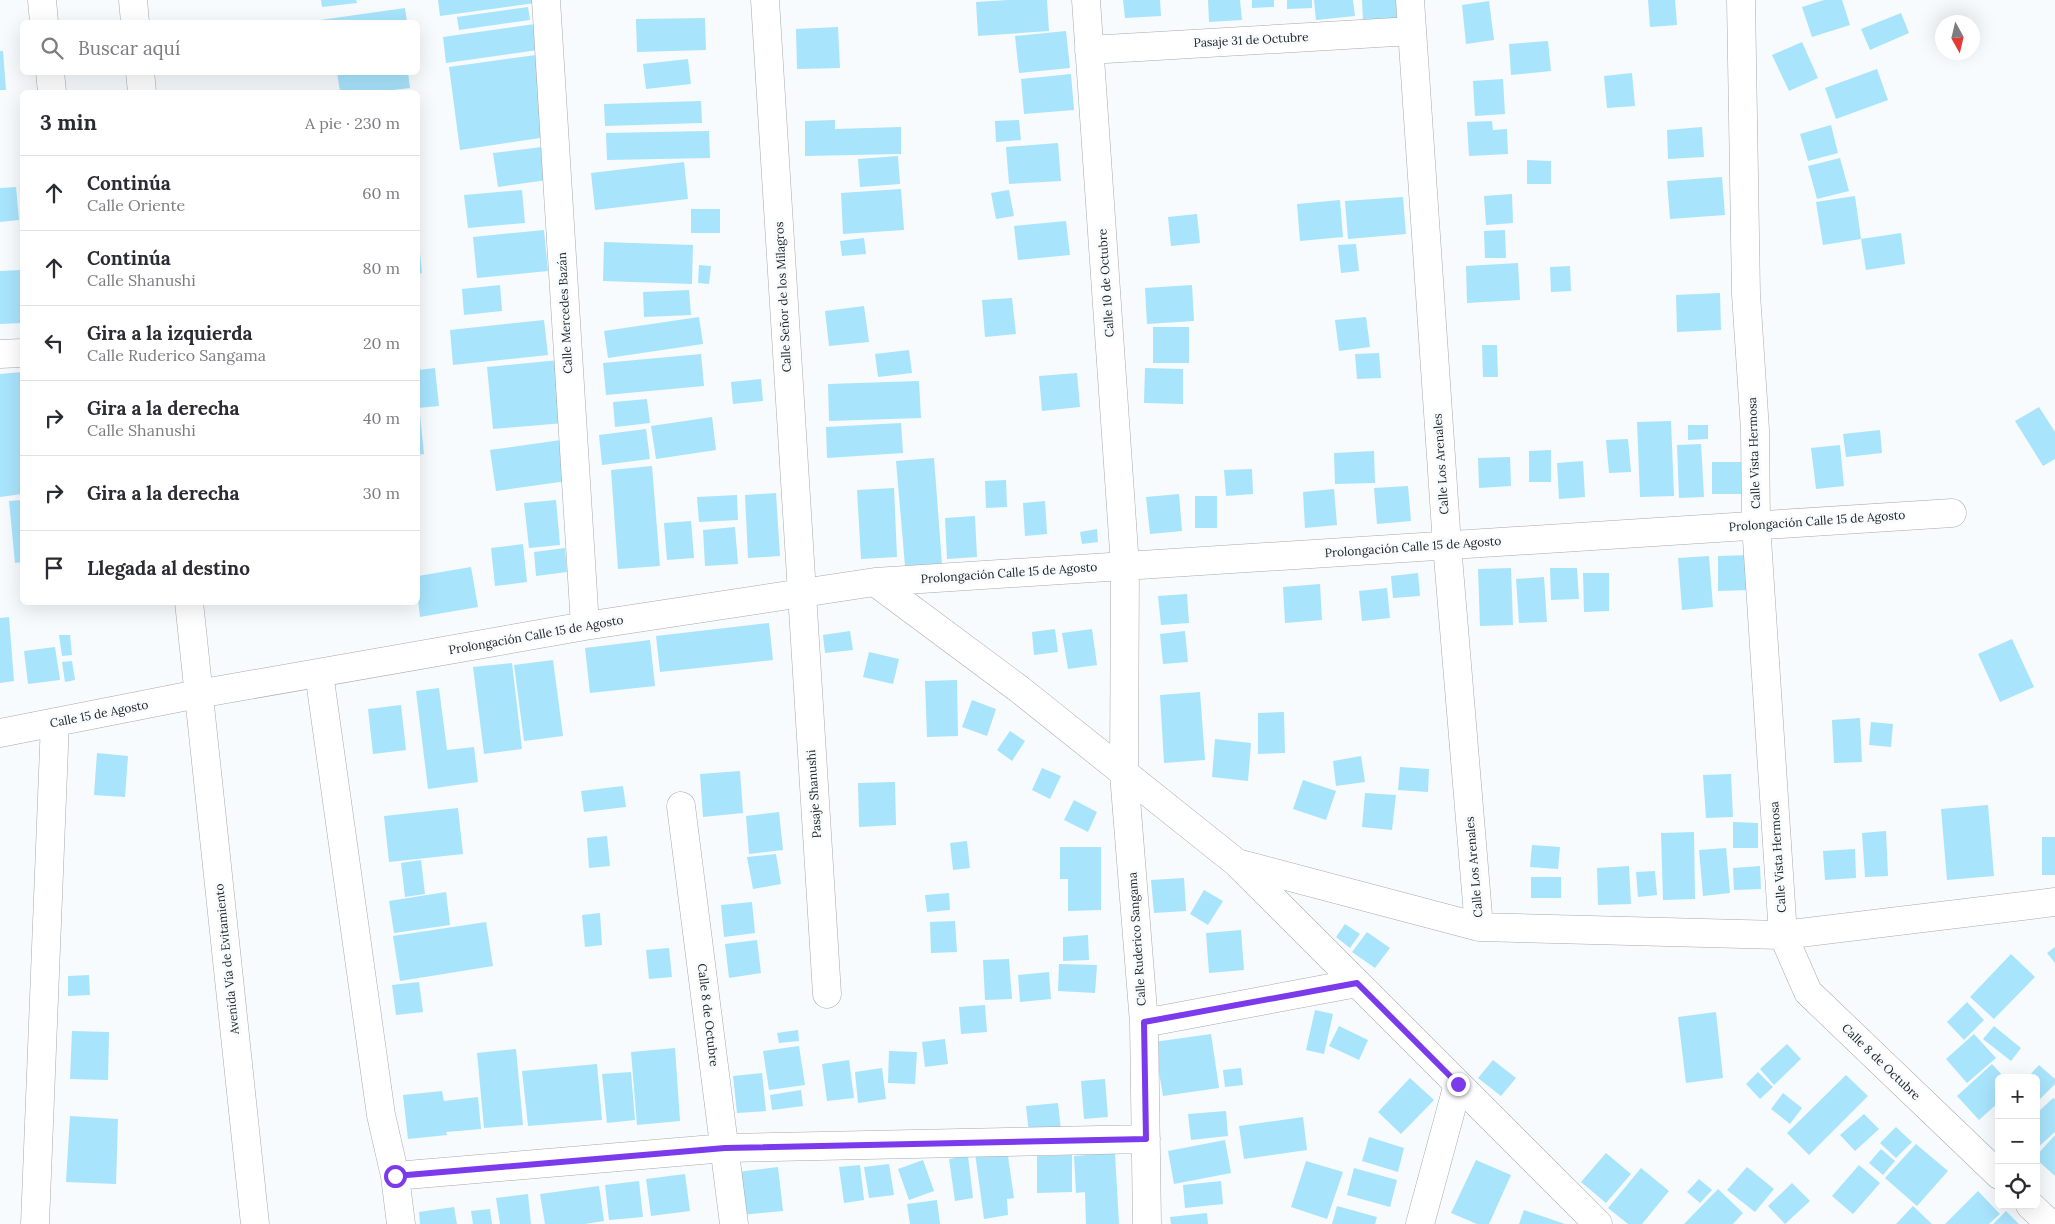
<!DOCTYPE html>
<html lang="es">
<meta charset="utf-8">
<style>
body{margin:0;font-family:Lora,serif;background:#f2f2f3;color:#2b2b33}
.controls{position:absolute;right:15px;bottom:15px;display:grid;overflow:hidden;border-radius:8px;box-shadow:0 5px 20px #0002}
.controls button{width:45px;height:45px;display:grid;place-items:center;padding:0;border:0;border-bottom:1px solid #e1e1e2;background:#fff;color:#2b2b33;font:25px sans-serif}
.compass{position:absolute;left:1935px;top:15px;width:45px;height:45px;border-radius:50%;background:#fff;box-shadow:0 5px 20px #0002;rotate:172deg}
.stop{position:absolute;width:15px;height:15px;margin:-11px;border:4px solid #7c3aed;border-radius:50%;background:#fff}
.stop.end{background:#7c3aed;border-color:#fff;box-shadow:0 1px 5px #0008}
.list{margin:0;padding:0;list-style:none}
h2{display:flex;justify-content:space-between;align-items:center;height:65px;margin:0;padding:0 20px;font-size:21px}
h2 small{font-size:16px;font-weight:400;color:#7c7c81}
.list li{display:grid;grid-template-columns:32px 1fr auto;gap:15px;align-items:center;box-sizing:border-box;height:75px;padding:0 20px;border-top:1px solid #e1e1e2}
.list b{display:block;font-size:19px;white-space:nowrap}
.list p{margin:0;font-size:16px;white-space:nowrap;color:#7c7c81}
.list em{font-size:16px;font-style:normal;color:#7c7c81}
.icon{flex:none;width:28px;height:28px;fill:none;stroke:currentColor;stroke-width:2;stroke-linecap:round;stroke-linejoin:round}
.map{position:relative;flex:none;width:2055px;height:1224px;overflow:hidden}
.search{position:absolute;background:#fff;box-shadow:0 5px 20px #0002;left:20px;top:20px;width:400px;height:55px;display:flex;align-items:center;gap:12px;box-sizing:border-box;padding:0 18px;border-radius:8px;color:#7c7c81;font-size:19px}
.panel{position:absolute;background:#fff;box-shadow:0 5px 20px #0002;left:20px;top:90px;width:400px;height:515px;border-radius:8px}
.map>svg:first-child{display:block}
</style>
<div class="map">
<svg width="2055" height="1224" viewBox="0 0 2055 1224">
<rect width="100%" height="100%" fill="#f7fbfd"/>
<path fill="#a8e4fc" d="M321,0H356L357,3L322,7Z
M438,0H534L535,3L440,16Z
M1008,0H1047L1049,31L978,36L976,2Z
M1123,0H1160L1161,16L1125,18Z
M1208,0H1240L1242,20L1209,22Z
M1252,0H1274V7L1252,8Z
M1287,0H1312V8L1287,9Z
M1314,0H1353L1355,16L1316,20Z
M1362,0H1396L1397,19L1363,21Z
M1648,0H1675L1677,25L1650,27Z
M1824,0H1842L1850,25L1812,37L1802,7Z
M1489,1L1494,40L1466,44L1462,5Z
M528,7L530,20L459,30L457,17Z
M405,8L407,22H313V21Z
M1901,13L1909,33L1870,50L1861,29Z
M705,18L706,50L637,52L636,19Z
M535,24L538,50L446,63L443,37Z
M838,27L840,68L797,69L796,29Z
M1066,31L1070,68L1019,73L1015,36Z
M1548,41L1551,71L1511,75L1509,44Z
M1802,42L1818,78L1789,91L1772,55Z
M0,51H3L6,90H0Z
M536,55L547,137L460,150L449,67Z
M688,59L691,84L646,89L643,64Z
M1877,69L1888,100L1836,119L1825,88Z
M337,72H408L410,88L375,92H340Z
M1632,73L1635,106L1607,108L1604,76Z
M1071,74L1074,110L1024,114L1021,79Z
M1503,79L1505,114L1475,116L1473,81Z
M701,101L702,123L605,126L604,104Z
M835,120V129L901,127V154L805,156V121Z
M1019,120L1021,140L996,142L995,121Z
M1492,121L1493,130L1507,129L1508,154L1469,156L1467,122Z
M1831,125L1838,153L1808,161L1800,134Z
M1702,127L1704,157L1668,159L1667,130Z
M709,131L710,158L607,160L606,133Z
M1058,143L1061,181L1009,184L1006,147Z
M542,147L547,180L498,187L493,153Z
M898,156L900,184L860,187L858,159Z
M1840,158L1849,191L1817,199L1808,166Z
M1527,160L1551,161V184H1527Z
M684,162L688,199L595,210L591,173Z
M1722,177L1725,215L1670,219L1667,181Z
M16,187L19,220L0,222V188Z
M901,189L904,230L843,234L841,193Z
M522,190L525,223L468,228L464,195Z
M1009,190L1014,216L996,219L991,193Z
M1512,194L1513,223L1486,225L1484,196Z
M1855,196L1861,239L1823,245L1816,202Z
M1403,197L1406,234L1348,239L1345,201Z
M1340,200L1343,237L1300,241L1297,204Z
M691,209H720V233H691Z
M1197,214L1200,243L1171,246L1168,217Z
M1066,221L1070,255L1018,260L1014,226Z
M544,230L548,271L477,278L473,237Z
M1505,230L1506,258H1485L1484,231Z
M418,232L422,273L418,274Z
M1901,233L1905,264L1866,270L1861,239Z
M864,238L866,254L842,256L840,241Z
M604,242L693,245L692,284L603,281Z
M1356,244L1359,271L1341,273L1338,245Z
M1518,263L1520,300L1467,303L1466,266Z
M699,265L711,266L709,284L698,283Z
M1570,266L1571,291L1551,292L1550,267Z
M22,270V323L0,324V271Z
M500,285L502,311L464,315L462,289Z
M1192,285L1194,321L1147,324L1145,288Z
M689,290L691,315L644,317L643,292Z
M1720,293L1721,330L1677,332L1676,295Z
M1012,298L1016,334L985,337L982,300Z
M864,306L869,342L829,346L825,311Z
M699,317L703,344L608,358L604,331Z
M1366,317L1370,347L1339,351L1335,320Z
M544,320L548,355L453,365L450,330Z
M1153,327H1189V363H1153Z
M1482,345H1497L1498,377H1483Z
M909,350L912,373L878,377L875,354Z
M1379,353L1381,378L1357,379L1355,354Z
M701,354L704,386L606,395L603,363Z
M559,360L564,423L493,429L487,367Z
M435,368L439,406L418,408V370Z
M1145,368L1183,369V404L1144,403Z
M22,372V494L0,497V374Z
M1077,373L1080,407L1042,411L1039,376Z
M761,379L763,401L733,404L731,382Z
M919,381L921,418L829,421L828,384Z
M647,399L650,423L615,427L613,402Z
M2039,407L2055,432V459L2043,466L2015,421Z
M418,414H420L424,454L418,455Z
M712,417L716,450L656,459L651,426Z
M1671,421L1674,496L1640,497L1637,422Z
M901,423L903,453L827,458L826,427Z
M1688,425H1708V439L1688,440Z
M646,429L650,459L602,465L599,435Z
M1880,430L1882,453L1846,457L1843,434Z
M1628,439L1631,472L1609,473L1606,440Z
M561,440L567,481L496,491L490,450Z
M1701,444L1704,497L1679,498L1677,445Z
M1840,445L1844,486L1816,489L1811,448Z
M1551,450V482H1529V451Z
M1374,451L1375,483L1335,484L1334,453Z
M1510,457L1511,486L1479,488L1478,458Z
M934,458L942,564L905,566L896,461Z
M1583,461L1585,497L1559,499L1557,463Z
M1712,462H1742L1743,494H1712Z
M652,466L660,566L618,569L611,470Z
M1252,469L1253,494L1226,496L1224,470Z
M1006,480L1007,507L986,508L985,481Z
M1408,486L1411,521L1377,524L1374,488Z
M894,488L897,557L861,559L857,490Z
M1334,489L1337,525L1305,528L1303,492Z
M776,493L780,556L748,558L745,495Z
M1179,494L1182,531L1150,534L1146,497Z
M737,495L738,520L699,522L697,497Z
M1195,496H1217V528H1195Z
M22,500V562L15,563L9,501Z
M556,500L560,545L529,548L524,503Z
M1045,501L1047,534L1025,536L1023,503Z
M975,516L977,557L947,559L945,518Z
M691,521L694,558L667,560L664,523Z
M735,527L738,564L705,566L703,530Z
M1097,529L1098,542L1082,544L1080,532Z
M523,544L527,582L495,586L491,548Z
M565,548L567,572L536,576L534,552Z
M1750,555L1751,590L1718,591V556Z
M1709,556L1713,607L1682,610L1678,558Z
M471,567L478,607L420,617L418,599V576Z
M1511,568L1513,625L1480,626L1478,569Z
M1550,568H1577L1579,599L1551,600Z
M1418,573L1420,596L1393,598L1391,576Z
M1583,573H1609V611L1584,612Z
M1544,577L1547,622L1519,623L1516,579Z
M1320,584L1322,620L1285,623L1283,587Z
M1387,588L1390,618L1362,621L1359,591Z
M1187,594L1189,623L1161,625L1158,596Z
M9,617L14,681L0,683V618Z
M769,623L773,660L660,672L656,636Z
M1055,629L1058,652L1034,655L1032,632Z
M1092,629L1097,665L1068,669L1062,633Z
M850,631L853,650L825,653L823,635Z
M1185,631L1188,662L1163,664L1160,634Z
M59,635H70L72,655L62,656Z
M2012,639L2034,687L2000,702L1978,654Z
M650,640L655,686L590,693L585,648Z
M55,647L60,680L28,684L24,651Z
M869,652L899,659L893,684L863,677Z
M553,660L563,736L524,741L514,665Z
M72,661L75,680L65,682L62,662Z
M512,663L522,749L484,754L473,667Z
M957,680L958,736L927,737L925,681Z
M439,688L447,750L474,747L478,782L428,789L416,691Z
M1200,692L1205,760L1164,763L1160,695Z
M972,700L996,709L987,736L962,727Z
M401,705L406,750L373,754L368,709Z
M1284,712L1285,753L1258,754V713Z
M1860,718L1862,762L1834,763L1832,720Z
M1871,722L1893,724L1891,747L1869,745Z
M1010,731L1025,741L1012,761L997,750Z
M1215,739L1251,743L1248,781L1212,777Z
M97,753L128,756L125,797L94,795Z
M1361,756L1365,782L1336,786L1333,761Z
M1400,767L1429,769L1428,792L1398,790Z
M1042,768L1061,776L1050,799L1032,790Z
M740,771L743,813L703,817L700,774Z
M1731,774L1733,817L1706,818L1703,775Z
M1303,780L1336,791L1326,820L1293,809Z
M895,782L896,825L859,827L858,783Z
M623,786L626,807L584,812L581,791Z
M1365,793L1396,795L1392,830L1362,827Z
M1074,800L1097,812L1088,832L1064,820Z
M1988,805L1994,876L1947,880L1941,809Z
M458,808L463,854L389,862L384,816Z
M779,812L783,850L749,854L746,816Z
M1733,822L1758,823V848H1733Z
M1886,831L1888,876L1865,877L1862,833Z
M1694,832L1695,899L1663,900L1661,833Z
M607,836L610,866L589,868L587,838Z
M2042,837H2055V875H2042Z
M967,841L970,868L953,870L950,843Z
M1532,845L1560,847L1558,869L1530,867Z
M1060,847H1101V910L1068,911V879H1060Z
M1726,848L1730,893L1703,896L1699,850Z
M1855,849L1856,878L1825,880L1823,851Z
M776,854L781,884L753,889L747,857Z
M421,860L425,894L405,897L401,863Z
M1629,866L1631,904L1598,905L1597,868Z
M1760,866L1761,889L1734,890L1733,868Z
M1655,871L1657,895L1638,897L1636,872Z
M1531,877H1561V898H1531Z
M1184,878L1186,911L1154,913L1151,880Z
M1204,890L1223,901L1208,925L1190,914Z
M446,892L450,925L394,933L389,901Z
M949,893L950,910L927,912L925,895Z
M752,902L755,933L724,937L721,905Z
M600,913L602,945L585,947L582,915Z
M955,921L957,952L931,953L930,922Z
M486,922L493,966L400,981L393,936Z
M1345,924L1360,934L1350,948L1336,937Z
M1241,930L1244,970L1209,973L1206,933Z
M1367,932L1390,948L1375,968L1352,952Z
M1088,935L1089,960L1063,961V937Z
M757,940L761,973L729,978L725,944Z
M2055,947V963L2047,953Z
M669,948L672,977L649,979L646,950Z
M2011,954L2035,977L1994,1019L1970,997Z
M1009,959L1012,999L985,1000L983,960Z
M1059,964L1097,965L1095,993L1058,991Z
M1049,972L1051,999L1020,1002L1018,975Z
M89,975L90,995L68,996V976Z
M419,982L423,1012L396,1015L392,985Z
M1967,1002L1984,1020L1964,1040L1947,1022Z
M985,1005L987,1032L961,1034L959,1007Z
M1315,1010L1333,1014L1324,1054L1306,1050Z
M1716,1012L1723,1078L1686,1083L1678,1017Z
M1339,1026L1368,1040L1359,1060L1329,1046Z
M1994,1026L2021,1048L2011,1061L1983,1039Z
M798,1030L799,1041L779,1043L777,1033Z
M72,1031L109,1032L108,1080L70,1079Z
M1211,1034L1219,1088L1163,1096L1154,1042Z
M1974,1034L1996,1058L1967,1083L1946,1059Z
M945,1039L948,1064L925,1067L922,1042Z
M1787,1044L1801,1059L1774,1085L1760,1069Z
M799,1046L805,1085L769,1090L763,1051Z
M675,1048L680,1121L637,1125L631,1052Z
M516,1049L523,1125L484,1128L477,1053Z
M889,1051L917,1052L915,1084L888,1083Z
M849,1060L854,1098L827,1101L822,1064Z
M1493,1060L1516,1078L1501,1096L1478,1078Z
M597,1064L602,1120L528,1126L522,1071Z
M1992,1064L2005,1078H1999V1102L1979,1120L1957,1096Z
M2039,1065L2055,1079V1084L2036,1103V1078H2027Z
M882,1068L886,1099L858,1103L855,1072Z
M1241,1068L1243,1085L1225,1087L1223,1070Z
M631,1072L635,1120L607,1123L602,1074Z
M1758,1072L1773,1087L1760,1099L1746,1084Z
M762,1073L766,1111L737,1113L733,1076Z
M1846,1075L1868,1096L1809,1155L1787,1133Z
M1410,1078L1434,1100L1401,1134L1378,1112Z
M1105,1079L1108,1117L1084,1119L1081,1081Z
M801,1090L803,1106L772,1110L770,1095Z
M442,1091L444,1101L478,1097L481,1129L446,1132L447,1135L408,1139L403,1095Z
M1783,1093L1802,1108L1790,1124L1771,1109Z
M2053,1098L2055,1100V1132L2036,1149V1114Z
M1058,1103L1061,1130L1029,1134L1026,1106Z
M1226,1111L1228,1136L1191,1140L1188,1114Z
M1864,1114L1879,1129L1855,1151L1840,1135Z
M70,1116L118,1119L116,1184L66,1182Z
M1303,1117L1307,1150L1244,1159L1239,1126Z
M1896,1127L1912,1142L1896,1158L1880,1143Z
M2055,1135V1176L2036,1159V1156Z
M1369,1137L1404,1148L1398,1172L1362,1161Z
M1225,1140L1231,1173L1174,1184L1168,1151Z
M1916,1144L1948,1171L1917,1206L1885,1178Z
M1007,1149L1014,1198L1007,1199L1008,1215L984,1219L975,1153Z
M1881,1149L1895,1161L1883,1175L1869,1163Z
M1115,1153L1119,1224H1086L1085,1192L1076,1193L1074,1156Z
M1606,1153L1631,1174L1606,1203L1581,1182Z
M1072,1155V1192L1037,1193V1156Z
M968,1156L973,1198L955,1201L949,1159Z
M923,1160L934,1191L909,1200L898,1169Z
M1476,1160L1511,1175L1489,1224H1477L1451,1213Z
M1306,1161L1343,1172L1327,1219L1291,1207Z
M889,1164L894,1195L869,1198L864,1167Z
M860,1165L864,1200L844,1203L839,1167Z
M1859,1165L1880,1183L1853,1214L1832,1196Z
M778,1167L783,1211L741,1215L737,1172Z
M1747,1167L1774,1189L1755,1212L1727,1190Z
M1354,1168L1397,1180L1390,1207L1347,1195Z
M1641,1168L1669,1191L1642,1224H1628L1608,1208Z
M685,1174L690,1211L651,1216L646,1179Z
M1699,1179L1712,1190L1700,1203L1687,1192Z
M639,1181L643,1217L609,1220L605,1185Z
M1221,1181L1223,1204L1185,1208L1183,1185Z
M1792,1183L1810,1201L1785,1224L1768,1206Z
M599,1186L604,1221L585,1224H545L540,1194Z
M1718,1189L1743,1213L1733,1224H1684Z
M1978,1191L2000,1214L1989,1224H1945Z
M528,1194L531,1224H500L496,1198Z
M937,1200L940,1224H910L907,1204Z
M1337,1206L1377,1217L1375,1224H1332Z
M1913,1206L1932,1224H1896Z
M454,1207L457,1224H420L419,1212Z
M490,1209L492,1224H473L471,1211Z
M1524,1210L1565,1224H1519Z
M2006,1211L2019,1224H1993Z
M1207,1213L1208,1224H1171L1170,1217Z"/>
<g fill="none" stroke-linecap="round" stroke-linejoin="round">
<defs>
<path id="minor" d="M42,0L44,22
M546,0L585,626
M765,0L827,994
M1086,0L1125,566L1124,774L1144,1023L1147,1224
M1410,0L1447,545L1479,927
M1741,0L1746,294L1755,430L1756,524L1783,935L1808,992L1999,1175
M1089,50L1412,31
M50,72L52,92
M0,354L22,353
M875,582L1019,689L1237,863L1598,1224
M319,673L381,1115L395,1176L401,1224
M0,733L198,694L585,626L875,582L1952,513
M681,806L734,1224
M1237,863L1479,927L1783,935L2055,902
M1144,1023L1357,983
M395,1176L725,1148L1146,1139
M2030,1205L2050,1224
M35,1224L55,722
M1420,1224L1458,1084"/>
<path id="primary" d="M133,0L135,22
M140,72L142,92
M189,602L255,1224"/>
</defs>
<use href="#minor" stroke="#a6aaac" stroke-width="29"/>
<use href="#primary" stroke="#a6aaac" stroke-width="29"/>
<use href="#minor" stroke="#fff" stroke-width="28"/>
<use href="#primary" stroke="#fff" stroke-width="28"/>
</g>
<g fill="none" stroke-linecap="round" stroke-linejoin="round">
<path stroke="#7c3aed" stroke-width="6" d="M395,1176L725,1148L1146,1139L1144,1022L1357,983L1458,1084"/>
</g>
<g text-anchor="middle" stroke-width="5" stroke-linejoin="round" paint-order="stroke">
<g font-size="12" fill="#242626" stroke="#f7fbfd">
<text transform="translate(1251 40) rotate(-3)" y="4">Pasaje 31 de Octubre</text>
<text transform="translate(1106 283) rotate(-94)" y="4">Calle 10 de Octubre</text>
<text transform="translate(783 297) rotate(-93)" y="4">Calle Señor de los Milagros</text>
<text transform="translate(565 313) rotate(-93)" y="4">Calle Mercedes Bazán</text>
<text transform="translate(1754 453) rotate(-92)" y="4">Calle Vista Hermosa</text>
<text transform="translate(1441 464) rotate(-94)" y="4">Calle Los Arenales</text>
<text transform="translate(1817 521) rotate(-4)" y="4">Prolongación Calle 15 de Agosto</text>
<text transform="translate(1413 547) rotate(-4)" y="4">Prolongación Calle 15 de Agosto</text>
<text transform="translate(1009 573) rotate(-4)" y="4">Prolongación Calle 15 de Agosto</text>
<text transform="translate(536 635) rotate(-10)" y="4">Prolongación Calle 15 de Agosto</text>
<text transform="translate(99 714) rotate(-11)" y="4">Calle 15 de Agosto</text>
<text transform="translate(814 794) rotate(-94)" y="4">Pasaje Shanushi</text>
<text transform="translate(1778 857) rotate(-94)" y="4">Calle Vista Hermosa</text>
<text transform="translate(1474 867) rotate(-95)" y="4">Calle Los Arenales</text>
<text transform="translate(1137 939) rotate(-94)" y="4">Calle Ruderico Sangama</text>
<text transform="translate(227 959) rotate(-96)" y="4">Avenida Vía de Evitamiento</text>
<text transform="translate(708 1015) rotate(83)" y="4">Calle 8 de Octubre</text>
<text transform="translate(1881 1062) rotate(44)" y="4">Calle 8 de Octubre</text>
</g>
</g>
</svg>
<div class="controls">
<button>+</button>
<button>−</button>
<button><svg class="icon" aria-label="locate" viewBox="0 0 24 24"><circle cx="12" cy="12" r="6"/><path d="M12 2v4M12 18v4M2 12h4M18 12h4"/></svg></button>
</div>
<svg class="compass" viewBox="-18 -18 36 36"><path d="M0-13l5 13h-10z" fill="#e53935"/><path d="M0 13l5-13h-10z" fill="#7c7c81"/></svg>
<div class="stop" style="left:395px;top:1176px"></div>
<div class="stop end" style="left:1458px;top:1084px"></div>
<div class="search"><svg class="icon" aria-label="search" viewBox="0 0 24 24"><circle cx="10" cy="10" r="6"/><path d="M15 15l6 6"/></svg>Buscar aquí</div>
<section class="panel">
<h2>3 min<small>A pie · 230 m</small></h2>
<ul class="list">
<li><svg class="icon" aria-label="ahead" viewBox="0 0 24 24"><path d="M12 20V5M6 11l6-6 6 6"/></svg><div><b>Continúa</b><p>Calle Oriente</p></div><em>60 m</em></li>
<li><svg class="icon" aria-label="ahead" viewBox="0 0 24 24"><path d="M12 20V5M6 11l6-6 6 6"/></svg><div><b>Continúa</b><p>Calle Shanushi</p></div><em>80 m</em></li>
<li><svg class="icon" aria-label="left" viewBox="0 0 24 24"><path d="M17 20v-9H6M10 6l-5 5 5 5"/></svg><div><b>Gira a la izquierda</b><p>Calle Ruderico Sangama</p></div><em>20 m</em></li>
<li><svg class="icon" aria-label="right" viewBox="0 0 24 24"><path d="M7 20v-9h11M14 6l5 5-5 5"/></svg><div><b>Gira a la derecha</b><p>Calle Shanushi</p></div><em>40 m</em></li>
<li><svg class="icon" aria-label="right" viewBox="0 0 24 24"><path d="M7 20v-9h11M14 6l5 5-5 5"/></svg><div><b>Gira a la derecha</b></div><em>30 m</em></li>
<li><svg class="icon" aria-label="arrive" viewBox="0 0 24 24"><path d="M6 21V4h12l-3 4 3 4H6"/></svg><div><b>Llegada al destino</b></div></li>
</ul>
</section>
</div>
